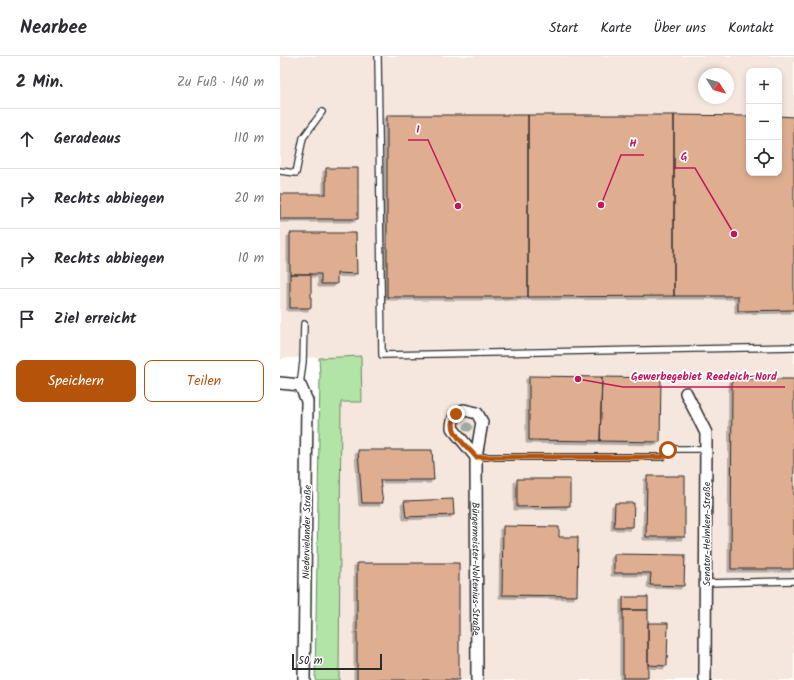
<!DOCTYPE html>
<html lang="de">
<meta charset="utf-8">
<style>
body{margin:0;font-family:Kalam,sans-serif;background:#f7f7f7;color:#2b2b33}
.controls{position:absolute;right:12px;top:12px;display:grid;overflow:hidden;border-radius:8px;box-shadow:0 2px 6px #0003}
.controls button{width:36px;height:36px;display:grid;place-items:center;padding:0;border:0;border-bottom:1px solid #e1e1e2;background:#fff;color:#2b2b33;font:20px sans-serif}
.compass{position:absolute;left:418px;top:12px;width:36px;height:36px;border-radius:50%;background:#fff;box-shadow:0 2px 6px #0003;rotate:127deg}
.scale{position:absolute;left:12px;bottom:10px;width:90px;box-sizing:border-box;padding-left:4px;border:2px solid #2b2b2b;border-top:0;font-size:11px;line-height:14px;white-space:nowrap;color:#2b2b2b;-webkit-text-stroke:3px #fff;paint-order:stroke}
.stop{position:absolute;width:12px;height:12px;margin:-9px;border:3px solid #b45309;border-radius:50%;background:#fff}
.stop.end{background:#b45309;border-color:#fff;box-shadow:0 1px 4px #0008}
.list{margin:0;padding:0;list-style:none}
h2{display:flex;justify-content:space-between;align-items:center;height:52px;margin:0;padding:0 16px;font-size:17px}
h2 small{font-size:13px;font-weight:400;color:#7c7c81}
.list li{display:grid;grid-template-columns:26px 1fr auto;gap:12px;align-items:center;box-sizing:border-box;height:60px;padding:0 16px;border-top:1px solid #e1e1e2}
.list b{display:block;font-size:15px;white-space:nowrap}
.list em{font-size:13px;font-style:normal;color:#7c7c81}
.actions{display:flex;gap:8px;padding:12px 16px}
.actions a{flex:1;padding:9px 0;border:1px solid #b45309;border-radius:8px;text-align:center;font-size:14px;color:#b45309}
.actions .main{background:#b45309;color:#fff}
.icon{flex:none;width:22px;height:22px;fill:none;stroke:currentColor;stroke-width:2;stroke-linecap:round;stroke-linejoin:round}
.map{position:relative;flex:none;width:514px;height:624px;overflow:hidden}
header{display:flex;align-items:center;gap:24px;box-sizing:border-box;height:56px;padding:0 20px;background:#fff;border-bottom:1px solid #e1e1e2}
header strong{font-size:19px}
nav{display:flex;gap:22px;margin-inline-start:auto;font-size:14px}
main{display:flex}
aside{flex:1;background:#fff}
.map>svg:first-child{display:block}
</style>
<header>
<strong>Nearbee</strong>
<nav><a>Start</a><a>Karte</a><a>Über uns</a><a>Kontakt</a></nav>
</header>
<main>
<aside>
<h2>2 Min.<small>Zu Fuß · 140 m</small></h2>
<ul class="list">
<li><svg class="icon" aria-label="ahead" viewBox="0 0 24 24"><path d="M12 20V5M6 11l6-6 6 6"/></svg><div><b>Geradeaus</b></div><em>110 m</em></li>
<li><svg class="icon" aria-label="right" viewBox="0 0 24 24"><path d="M7 20v-9h11M14 6l5 5-5 5"/></svg><div><b>Rechts abbiegen</b></div><em>20 m</em></li>
<li><svg class="icon" aria-label="right" viewBox="0 0 24 24"><path d="M7 20v-9h11M14 6l5 5-5 5"/></svg><div><b>Rechts abbiegen</b></div><em>10 m</em></li>
<li><svg class="icon" aria-label="arrive" viewBox="0 0 24 24"><path d="M6 21V4h12l-3 4 3 4H6"/></svg><div><b>Ziel erreicht</b></div></li>
</ul>
<div class="actions"><a class="main">Speichern</a><a>Teilen</a></div>
</aside>
<div class="map">
<svg width="514" height="624" viewBox="0 0 514 624">
<defs>
<filter id="shadow"><feDropShadow dx="-3" dy="3" stdDeviation="0" flood-color="#0004"/></filter>
</defs>
<rect width="100%" height="100%" fill="#fff"/>
<filter id="ink" filterUnits="userSpaceOnUse"><feTurbulence type="fractalNoise" baseFrequency=".025" numOctaves="2"/><feDisplacementMap in="SourceGraphic" scale="8" xChannelSelector="R" yChannelSelector="G"/><feConvolveMatrix kernelMatrix="1 2 1 2 8 2 1 2 1" color-interpolation-filters="sRGB"/></filter>
<g filter="url(#ink)">
<path fill="#f5e7de" fill-rule="evenodd" d="M0,0H514V624H59L61,345L81,301L3,302L0,306ZM469,15H499V117H469ZM424,18H448V42H424Z"/>
<path fill="#b1e4a5" stroke="#6e8868" d="M81,300L82,346H61L59,624H35L40,319L39,302Z"/>
<path fill="#dfae91" stroke="#2b2b2b" filter="url(#shadow)" d="M107,59H248V241H107Z
M248,59H394V240L248,241Z
M394,59L469,60V117H499V60L514,61V254L458,255V240H394Z
M46,112H78V163H0V138H46Z
M10,177H76L77,218L57,217V228H41V218H10Z
M10,218H31V252H10Z
M249,320L322,321L320,385L249,384Z
M322,321L381,322L380,386L320,385Z
M452,323H514V513H451Z
M78,394H152L154,424H100L103,447H82Z
M367,420H405V481H366Z
M237,423H290V450L237,451Z
M173,443L174,459L126,461L124,445Z
M335,447H354L353,471H334Z
M223,470L279,471V481H298L297,540L222,539Z
M334,498L405,499L404,530L370,529L371,517H334Z
M77,507H179V624H77Z
M343,541H368V554H343Z
M343,554H368V622H343Z
M368,567H388L387,610L368,609Z"/>
<g fill="none" stroke-linecap="round" stroke-linejoin="round">
<defs>
<path id="lane" d="M98,0L102,299L514,291
M0,115L16,117L23,82L42,56
M20,329L23,306L24,268
M196,401H382L390,393H426
M426,527L514,525"/>
<g id="street">
<path d="M0,327L20,329L27,345L24,624"/>
<path d="M406,337L426,377L425,624"/>
<path id="s1" d="M196,401L172,372C172,363 175,357 184,354L197,357L202,366L196,401L197,624"/>
</g>
</defs>
<use href="#lane" stroke="#2b2b2b" stroke-width="8"/>
<use href="#street" stroke="#2b2b2b" stroke-width="14"/>
<use href="#lane" stroke="#fff" stroke-width="5.5"/>
<use href="#street" stroke="#fff" stroke-width="11"/>
</g>
<circle fill="#a0a99f" cx="188" cy="371" r="4.5"/>
</g>
<g fill="none" stroke-linecap="round" stroke-linejoin="round" filter="url(#ink)">
<path stroke="#b45309" stroke-width="5" d="M176,358C165,375 186,389 196,401H382L388,394"/>
</g>
<g text-anchor="middle" stroke-width="3.5" stroke-linejoin="round" paint-order="stroke">
<g font-size="10" fill="#2b2b2b" stroke="#fff">
<text transform="translate(26 476) rotate(-89)" y="4">Niedervielander Straße</text>
<text transform="translate(426 478) rotate(-90)" y="4">Senator-Helmken-Straße</text>
<text dy="4" stroke="none"><textPath href="#s1" startOffset="232">Bürgermeister-Noltenius-Straße</textPath></text>
</g>
</g>
<path fill="none" stroke="#c2185b" stroke-width="1.5" d="M178 150L148 84H128M321 149L341 99H364M454 178L415 112H393M298 323L343 331H505"/>
<g fill="#c2185b" stroke="#fff" stroke-width="1.5">
<circle cx="178" cy="150" r="4"/>
<circle cx="321" cy="149" r="4"/>
<circle cx="454" cy="178" r="4"/>
<circle cx="298" cy="323" r="4"/>
</g>
<g font-size="11" text-anchor="middle" font-weight="bold" fill="#c2185b" stroke="#fff" stroke-width="3.5" stroke-linejoin="round" paint-order="stroke">
<text x="138" y="77">I</text>
<text x="353" y="91">H</text>
<text x="404" y="104">G</text>
<text x="424" y="324">Gewerbegebiet Reedeich-Nord</text>
</g>
</svg>
<div class="controls">
<button>+</button>
<button>−</button>
<button><svg class="icon" aria-label="locate" viewBox="0 0 24 24"><circle cx="12" cy="12" r="6"/><path d="M12 2v4M12 18v4M2 12h4M18 12h4"/></svg></button>
</div>
<svg class="compass" viewBox="-18 -18 36 36"><path d="M0-13l5 13h-10z" fill="#e53935"/><path d="M0 13l5-13h-10z" fill="#7c7c81"/></svg>
<div class="scale">50 m</div>
<div class="stop" style="left:388px;top:394px"></div>
<div class="stop end" style="left:176px;top:358px"></div>
</div>
</main>
